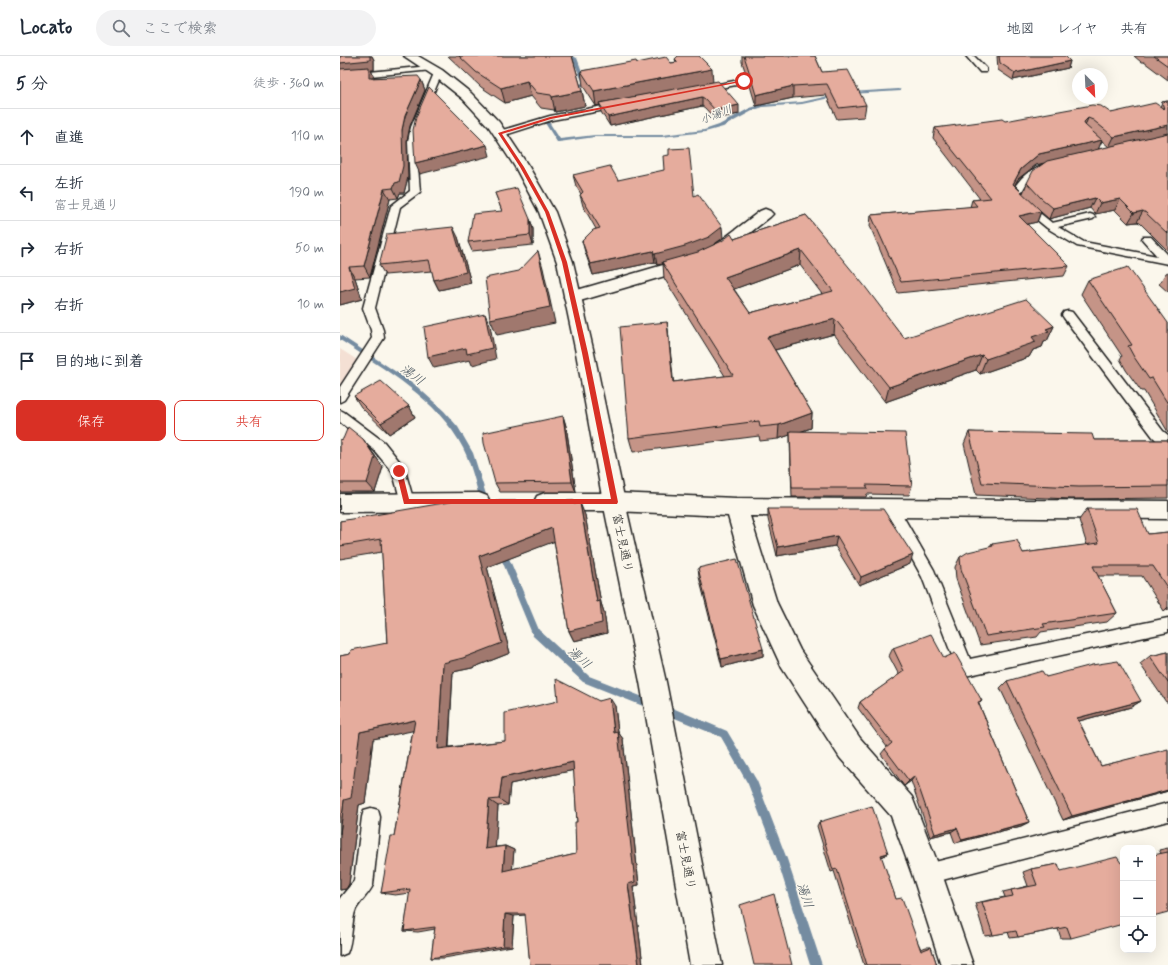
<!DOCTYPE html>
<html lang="ja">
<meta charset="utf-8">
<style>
body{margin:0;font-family:Mynerve,"Klee One",sans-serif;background:#f2f2f3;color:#1f2937}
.controls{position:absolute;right:12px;bottom:12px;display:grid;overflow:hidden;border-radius:8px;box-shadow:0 4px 16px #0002}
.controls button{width:36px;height:36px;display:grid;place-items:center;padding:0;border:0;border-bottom:1px solid #e0e1e3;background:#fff;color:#1f2937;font:20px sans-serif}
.compass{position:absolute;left:732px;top:12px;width:36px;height:36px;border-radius:50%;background:#fff;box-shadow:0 4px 16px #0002;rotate:156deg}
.stop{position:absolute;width:12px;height:12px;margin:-9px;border:3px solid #d93025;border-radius:50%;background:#fff}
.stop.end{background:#d93025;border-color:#fff;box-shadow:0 1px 4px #0008}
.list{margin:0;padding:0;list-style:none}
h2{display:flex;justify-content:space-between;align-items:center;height:52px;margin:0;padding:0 16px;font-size:17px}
h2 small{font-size:13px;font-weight:400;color:#747a83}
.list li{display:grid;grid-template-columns:26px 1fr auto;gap:12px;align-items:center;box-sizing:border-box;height:56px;padding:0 16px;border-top:1px solid #e0e1e3}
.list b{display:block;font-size:15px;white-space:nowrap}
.list p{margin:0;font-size:13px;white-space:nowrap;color:#747a83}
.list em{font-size:13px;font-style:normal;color:#747a83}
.actions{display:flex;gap:8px;padding:12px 16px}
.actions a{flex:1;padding:9px 0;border:1px solid #d93025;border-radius:8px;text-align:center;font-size:14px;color:#d93025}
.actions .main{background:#d93025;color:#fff}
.icon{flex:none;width:22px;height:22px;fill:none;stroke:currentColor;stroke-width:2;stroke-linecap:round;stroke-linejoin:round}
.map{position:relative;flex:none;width:828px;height:909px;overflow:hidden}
header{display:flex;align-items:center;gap:24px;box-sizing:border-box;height:56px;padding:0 20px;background:#fff;border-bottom:1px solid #e0e1e3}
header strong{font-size:19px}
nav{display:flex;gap:22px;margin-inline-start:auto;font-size:14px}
.search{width:280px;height:36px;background:#f2f2f3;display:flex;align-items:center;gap:10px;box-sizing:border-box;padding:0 14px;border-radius:22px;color:#747a83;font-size:15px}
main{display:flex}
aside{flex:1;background:#fff}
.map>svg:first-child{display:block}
</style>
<header>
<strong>Locato</strong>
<div class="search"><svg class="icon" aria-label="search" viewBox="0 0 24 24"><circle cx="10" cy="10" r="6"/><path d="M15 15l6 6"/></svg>ここで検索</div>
<nav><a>地図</a><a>レイヤ</a><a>共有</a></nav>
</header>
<main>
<aside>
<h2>5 分<small>徒歩 · 360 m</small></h2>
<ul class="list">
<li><svg class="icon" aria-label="ahead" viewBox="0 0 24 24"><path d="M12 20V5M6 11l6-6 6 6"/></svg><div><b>直進</b></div><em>110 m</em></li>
<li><svg class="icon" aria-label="left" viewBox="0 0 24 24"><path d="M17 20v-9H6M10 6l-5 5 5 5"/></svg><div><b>左折</b><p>富士見通り</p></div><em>190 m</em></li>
<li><svg class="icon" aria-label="right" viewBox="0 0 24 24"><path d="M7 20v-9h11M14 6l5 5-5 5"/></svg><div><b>右折</b></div><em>50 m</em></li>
<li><svg class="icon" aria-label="right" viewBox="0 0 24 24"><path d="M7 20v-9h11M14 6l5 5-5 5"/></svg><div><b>右折</b></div><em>10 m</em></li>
<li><svg class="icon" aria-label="arrive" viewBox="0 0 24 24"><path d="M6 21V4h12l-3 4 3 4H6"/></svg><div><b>目的地に到着</b></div></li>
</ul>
<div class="actions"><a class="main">保存</a><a>共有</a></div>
</aside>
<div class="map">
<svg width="828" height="909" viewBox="0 0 828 909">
<rect width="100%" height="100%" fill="#fbf7ec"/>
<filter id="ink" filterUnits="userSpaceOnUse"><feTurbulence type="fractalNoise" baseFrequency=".025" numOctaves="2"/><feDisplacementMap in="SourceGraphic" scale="8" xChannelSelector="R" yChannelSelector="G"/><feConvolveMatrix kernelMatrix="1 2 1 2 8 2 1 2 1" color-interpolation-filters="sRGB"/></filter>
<g filter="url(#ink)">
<path fill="#f4e0d4" d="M0,293L22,307L0,341Z"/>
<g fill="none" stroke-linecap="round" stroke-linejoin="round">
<path fill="#748ca1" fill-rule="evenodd" d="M226,0H232L237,2L247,29L228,34V32L243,27L233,4Z
M559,33L561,34V35L510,38L508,37L510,36Z
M497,38H499V40L462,48L423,51L414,54L383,71L365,76L322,81H255L219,86H217L205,67L209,66L220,83L255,79H322L364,74L379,69L410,52L421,49L462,46Z
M0,279L73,327L104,355L118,371L133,397L149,448L148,450H142L141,448C136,430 132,410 123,392C98,343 45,314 0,284Z
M162,491L165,492L166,495L199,574L249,620L316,646L318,649L316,652L313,654L243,626L193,580L158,495L159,492Z
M323,648L387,675L417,725L447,803L482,909H470L437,803L408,728L381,681L320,656L318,653L320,650Z"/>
<defs>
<path id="service" d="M626,0H634L646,12V16H640Z
M89,10H92V14L0,23V19Z
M95,15H101L102,17L79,71L76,85L80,136L60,151L35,252L43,274L44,282L4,344L0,346V331L32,282L31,274L23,252L51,150L70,135L68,85L71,71Z
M404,23H407V27L364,35L360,33L364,31Z
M278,47H281V51L212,64L159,81L155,78L156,76L210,60Z
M709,107L714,110C710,113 706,114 701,116C691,120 685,128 681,138L696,154L712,167L750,158L753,159L755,161L753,163L718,171L744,186L817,200L802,183L803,181H811L828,199V208L737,190L707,172L690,158L671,138C679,121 691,112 709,107Z
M728,255L732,256L823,375L828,379V391L823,390L813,381L724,262L722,259L724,256Z
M0,354L4,356L44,386L64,411L74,446L72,450L67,452L62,450L53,417L34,394L0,366Z
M551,446L556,448L594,514L630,603L828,562V576L625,620L619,618L582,521L544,452L546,448Z
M828,747V765L587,828L580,825L577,818L580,811L587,808Z
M31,752L38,754L40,761L33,829C29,838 21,844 16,853C11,864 13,884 7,897L0,900V842L14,825L22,761L24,754Z"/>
<path id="minor" d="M425,153L430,155L433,158L430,161L382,199L359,210L233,247L227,245L224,241L227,237L347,202L370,193L420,155Z
M139,437L147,440L150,446L147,452L139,455L0,456V438Z
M205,437H274L396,442L828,445V463L410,460L437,547L460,594L520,682L572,741L602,818L633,909H601L572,818L551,760L500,702L442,612L413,549L388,460L274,455H205L197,452L194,446L197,440Z"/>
<path id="tertiary" d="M64,0H78L102,14L131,37L159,66L189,111L215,156L233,206L254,297L285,446L326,626L382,909H350L300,626L263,446L236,297L217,206L199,156L175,111L149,71L123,43L94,20Z"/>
</defs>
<use href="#service" stroke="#1c1c1c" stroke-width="3"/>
<use href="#minor" stroke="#1c1c1c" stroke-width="3"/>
<use href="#tertiary" stroke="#1c1c1c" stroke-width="3"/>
<use href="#service" fill="#fbf7ec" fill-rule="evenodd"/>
<use href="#minor" fill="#fbf7ec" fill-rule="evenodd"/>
<use href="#tertiary" fill="#fbf7ec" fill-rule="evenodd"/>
</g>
<path fill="#c59487" stroke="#1c1c1c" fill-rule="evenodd" d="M0,0H32L34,4V14H31L34,22L81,24L85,34L70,70L67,85L68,121L64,137H60L58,142L50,143L30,221L15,222L22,243L0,249Z
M108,0H232L242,35L245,50L215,56L214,54L201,52L191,40L165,47L141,31Z
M402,0H475L482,16L526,49L524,61L497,63L486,39L453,42L416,50L408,23L402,6Z
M657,0H725L730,5L728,12L673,24L658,14Z
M794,0H828V24L804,6H801Z
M335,3L372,26L399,58L375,63L365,52L362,50L270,70L261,56L260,49L256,50L243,30L241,15L297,7H331L336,6Z
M828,45V195L800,167L797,166L788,167L775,154L755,158L750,152L709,163L701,156L697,166L687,168L729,210L724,220L558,237L530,170L531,159L630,151L632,144L640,143L593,82L595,72L771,57L820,51L822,46ZM762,85L769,91L758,93ZM704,107L687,127L683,137L675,129L678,123L696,109Z
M233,119L278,124L354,140L383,182L372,189L394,183L466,159L564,282L714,270L707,285L704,286L702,291L693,294L689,301L640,318L636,314L545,346L494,278L435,294L472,357L471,372L460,376L572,430L569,439L527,438L526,441H452L450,385V379L438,383L420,385L419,380L293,396L289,382L327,266L333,326L385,320L324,222L323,208L317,209L315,206L253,219L245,196L242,185L256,173L243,150L240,139L241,138L236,130ZM460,209L482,238L410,257L394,233Z
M155,137L190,163L193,173V189L132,195L128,186L162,155Z
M118,181L131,227L99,234L94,224L92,215L45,219L39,209Z
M828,216V236L819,228L826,217Z
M748,224L828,267V376L804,335H801L786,314L780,303L782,300L741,238Z
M14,340L69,350L75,361L49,378L21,351Z
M223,360L226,370L236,436H160L155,427Z
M629,376L754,384H828V442L731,443L636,439L624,388Z
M23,383L43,411L35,436H0V384Z
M234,445L235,448L245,459L261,547L264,556L267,577L234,585L229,575L214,485L147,511L170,597L132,612L113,616L109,691L165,685L259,645L275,650L278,676L283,683L299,829L293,830L303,909H190L186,859L174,860L172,890L104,902H91L95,873L78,876L64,875L70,837L55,839L41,837L54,780L73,674L33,683L25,747L19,749L9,828L6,833L0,834V600L10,598L47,587L42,496L0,503V465ZM234,714L237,766L236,798L172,813L174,794L165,790L155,791L158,750L168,749L170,728Z
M428,453L570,508L519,529L495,490L437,500L428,463Z
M747,453L808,478L828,476V554L824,555L802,520H758L777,557L767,566L701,576L697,581L640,589L616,523L615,511L620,501L650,491L652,488L683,497L747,489L739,464Z
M358,512L423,593V600L382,611L359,521Z
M553,592L604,602L642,645L639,648L689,766L681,770L615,787L611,776L590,781L571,725L564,730L541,698L545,693L547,691L518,652L520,646L559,619L549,600Z
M828,596V646H826L800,608L810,600Z
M706,621L801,645L791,651L739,665L761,710L828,694V735L723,764L660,632L667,625Z
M479,766L544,800L541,801L556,843L581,893L586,891H591L597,909H524L494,815L491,816L477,770Z
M828,792V856L821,797L819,794Z
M718,808L731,882H721L718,873L678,881L670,882L668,876L653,879L645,880L635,847L665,841L663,836L688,830L683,816L691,813Z"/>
<path fill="#a0786e" stroke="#1c1c1c" d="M30,0H32L34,4V14H31L34,21L33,32L0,17V7Z
M730,5L728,12L673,24L675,17Z
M372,13L373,27L259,47L260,49L256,50L254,35Z
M81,24L85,34L70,70L67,85L68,121L64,137H60L58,142L53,132L62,74L65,60Z
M187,25L191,40L165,47L161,32Z
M453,30V42L416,50V39Z
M242,35L245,50L215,56L212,41Z
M362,41V50L270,70L268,61Z
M399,49V58L375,63V54Z
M748,62L744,73V66Z
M828,69V78L769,91L774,81Z
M762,84L758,94L696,109L678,123L670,138L673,128L681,113L699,98Z
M147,89L150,100L80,118L75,107Z
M44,133L50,143L30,221L24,210Z
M755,142L750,152L709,163L713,152Z
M780,143L775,154L755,158L760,147Z
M701,155L697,166L675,171L679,160Z
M803,155L797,166L788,167L794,157Z
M190,163L193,173V189L190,179Z
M113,171L118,181L131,227L99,234L94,224Z
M382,171L383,182L369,192L347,201L322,206L323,208L317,209L315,198Z
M461,194L460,209L386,236L385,221Z
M198,195L203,212L215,267L157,279L150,263Z
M313,195L315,206L253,219L250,208Z
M9,211L15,222L22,243L0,249V236Z
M145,258L150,269L156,303L132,309L130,304L94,312L88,301Z
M495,263L494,278L427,296V281Z
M327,266L329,282L335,341L333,326Z
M714,270L707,285L704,286L702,291L693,294L689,301L640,318L646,303L692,281L706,273Z
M642,299L636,314L545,346L549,331Z
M69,350L75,361L49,378L41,367Z
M472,357L471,372L450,379V375V379L438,383L439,369Z
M223,360L226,370L236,436L232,426Z
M23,383L43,411L35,436L27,427Z
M240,447L245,459L261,547L264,556L267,577L234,585L229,575L257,546Z
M212,472L218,484L147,511L170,597L132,612L113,616L108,699L98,693L103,607L139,500Z
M497,480L495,490L437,500L438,491Z
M573,499L570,508L519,529L521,521Z
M828,551V554L824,555Z
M423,593V600L382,611L381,603Z
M270,642L275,650L279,684L274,677Z
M801,645L791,651L728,668L737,662Z
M75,664L86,672L33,683L25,747L19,749L9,828L6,833L0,834V778L4,744L20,676Z
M278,676L283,683L299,829L293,830L303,909H299L288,828Z
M233,706L239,713L170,728L168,749L159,743L162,722Z
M575,720L571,725L564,730L569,725Z
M828,734V735L723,764L732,760Z
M149,744L158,750L155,797L145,793Z
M689,766L681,770L615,787L622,784Z
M617,772L611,776L590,781L595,778Z
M165,790L174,794L172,818L163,815Z
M548,797L544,800L537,802L541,799Z
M165,858L174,860L172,890H163Z"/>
<path fill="#e5ac9d" stroke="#1c1c1c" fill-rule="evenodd" d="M0,0H30V4L0,7Z
M119,0H232L242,35L212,41L211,39L197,37L187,25L161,32L136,16Z
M338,0H359L372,13L254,35L241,15L296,5L297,7L326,1L331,7L338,6L335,3Z
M404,0H475L482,16L508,14L526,49L499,52L487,28L453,30L416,39L408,12Z
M659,0H725L730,5L675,17L660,7Z
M814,0H828V10Z
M29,11V22L78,20L81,24L65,60L62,74L63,110L59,126L55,127L53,132L44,133L24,210L9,211L15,232L0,236V13Z
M378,25L399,49L375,54L365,43L362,41L268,61L259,47Z
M89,31L147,89L75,107L73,74L76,61Z
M828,45V69L774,81L753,64L748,62L744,66L745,69L762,84L699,98L681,113L673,128L701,155L679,160L729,210L561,226L531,159L637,150L632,144L651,142L595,72L662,63L665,65L752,49L761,50L771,57L815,47L824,53L822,46Z
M828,77V178L806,157L803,155L794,157L780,143L760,147L755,142L713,152L701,142L687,127L693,115L707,105Z
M349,92L354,140L358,138L382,171L369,181L345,190L315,198L313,195L250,208L242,185L253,174L260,172L240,139L243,136L233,119L270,110L278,124L324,114L323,100L329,99V93Z
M177,132L190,163V179L128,186L133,158L162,155L155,137Z
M466,159L523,228L564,282L686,243L714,270L706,273L709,275L692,281L696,286L646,303L642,299L549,331L495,263L427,281L472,357L439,369L420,371L419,365L289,382L280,271L327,266L333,326L393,319L322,206L358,196L382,185L391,178L394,183ZM461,194L493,235L410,257L385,221Z
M113,171L126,216L94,224L89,204L39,209L47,178Z
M198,195L210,251L150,263L145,222L179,215Z
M788,211L828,267V348L812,322L809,323L794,301L788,290L792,289L748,224Z
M145,258L152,292L127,298L126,292L88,301L84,271Z
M41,325L69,350L41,367L14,340Z
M223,360L232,426L155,427L144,387L143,377Z
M8,371L23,383L35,401L27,427H0V384L3,383Z
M450,375L565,377L572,430L526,429L528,432H452Z
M629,376L752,378L754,384H828V430L739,431L642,427Z
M115,445H234V448L240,447L257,546L260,545L262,567L229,575L212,472L139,500L162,587L123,602L103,607L98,693L165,685V657L218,645L216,623L259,645L270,642L274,677L278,676L295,826L288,828L299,909H190L185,858H165L163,890L91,902L95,871L64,875L70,833L41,837L51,780H54L75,664L20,676L11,742L4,744L0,778V600L10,598L11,594L47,587L41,483L0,490V465ZM233,706L237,766H235L236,798L163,815L165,790L145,793L149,744L159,743L162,722Z
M428,453H543L573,499L521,521L497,480L438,491Z
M747,453H797L808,478L828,476V533L813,510H753L777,557L703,568L705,571L646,580L621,513L620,501L628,496L653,490L652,488L677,484L683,497L759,487Z
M397,503L423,593L381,603L358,512Z
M591,578L604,602L615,597L642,645L638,646L689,766L622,784L617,772L595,778L575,720L569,725L545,693L552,687L520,646L564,615L553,592Z
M828,596V627L810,600Z
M778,605L801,645L737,662L761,710L828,693V734L732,760L667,625L702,615L706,621L752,609Z
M532,750L548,797L541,799L556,843L562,842L581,895L591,891L597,909H527L497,813L493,814L479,766Z
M828,796V856L813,860V799Z
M777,801L781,807H783V868L731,882L727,871L678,881L676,875L653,879L642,846L673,840L671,834L697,829L691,813L718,808L721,815Z
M434,838L452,909H414L400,849Z"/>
</g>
<path fill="#d93025" d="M404,24L406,25L211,63L162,78L184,111L209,156L227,206L248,297L278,446L277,448H64L56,415L59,413L62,415L69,443H271L242,297L222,206L205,156L180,111L158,77L210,61Z"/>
<g text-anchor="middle" stroke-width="3" stroke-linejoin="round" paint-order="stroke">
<g font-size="11" font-style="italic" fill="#48545e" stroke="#fbf7ec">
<text transform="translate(376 58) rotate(-21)" y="4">小湯川</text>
</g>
<g font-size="12" fill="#1c1c1c" stroke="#fbf7ec">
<text transform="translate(283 487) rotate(78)" y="4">富士見通り</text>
<text transform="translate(346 804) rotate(79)" y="4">富士見通り</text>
</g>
<g font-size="13" font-style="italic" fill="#48545e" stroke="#fbf7ec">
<text transform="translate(73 318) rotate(37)" y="5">湯川</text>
<text transform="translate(240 601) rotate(42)" y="5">湯川</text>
<text transform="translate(466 839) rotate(72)" y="5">湯川</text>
</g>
</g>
</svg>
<div class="controls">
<button>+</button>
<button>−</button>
<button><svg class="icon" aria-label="locate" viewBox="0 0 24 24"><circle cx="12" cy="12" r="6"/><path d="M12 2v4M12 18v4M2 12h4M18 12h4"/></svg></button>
</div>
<svg class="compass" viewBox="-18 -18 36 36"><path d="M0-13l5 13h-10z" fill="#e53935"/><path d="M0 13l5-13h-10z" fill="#747a83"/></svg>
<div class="stop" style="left:404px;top:25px"></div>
<div class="stop end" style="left:59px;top:415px"></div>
</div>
</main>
